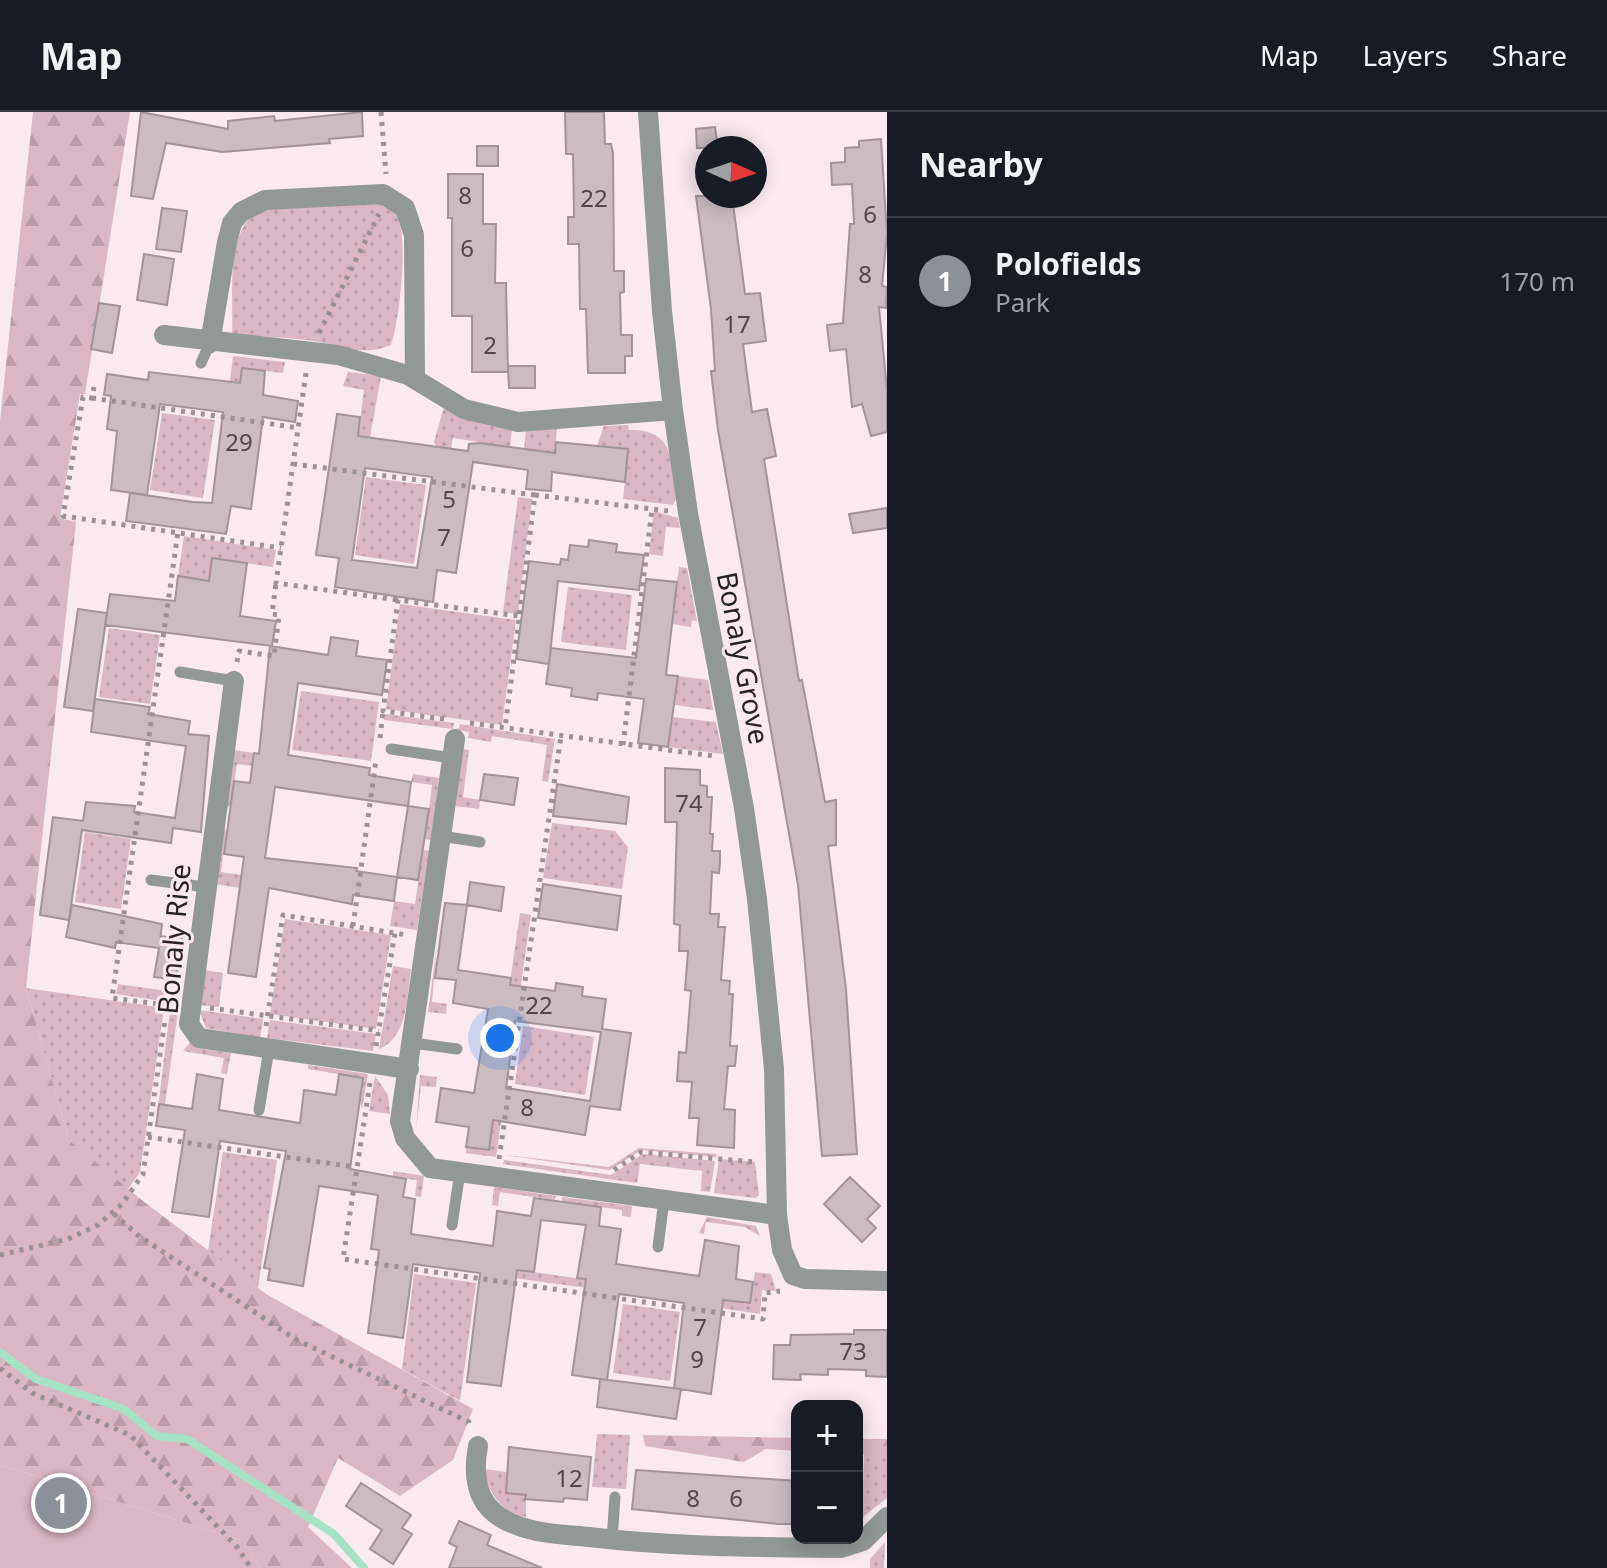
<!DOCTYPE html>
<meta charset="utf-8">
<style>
body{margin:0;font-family:"Noto Sans",sans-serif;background:#20242c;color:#f1f3f6}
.controls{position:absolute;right:24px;bottom:24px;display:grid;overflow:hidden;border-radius:16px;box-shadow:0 4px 20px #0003}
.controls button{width:72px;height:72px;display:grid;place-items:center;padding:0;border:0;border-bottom:2px solid #363941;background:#171b24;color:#f1f3f6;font:40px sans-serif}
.compass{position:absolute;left:695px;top:24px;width:72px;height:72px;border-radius:50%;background:#171b24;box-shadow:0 4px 20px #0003;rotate:93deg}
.you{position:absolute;left:500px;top:926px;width:28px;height:28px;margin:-20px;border:6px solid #fff;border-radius:50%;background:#1a73e8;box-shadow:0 0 0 12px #1a73e833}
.badge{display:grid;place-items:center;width:52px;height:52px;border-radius:50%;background:#8c9099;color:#fff;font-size:26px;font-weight:700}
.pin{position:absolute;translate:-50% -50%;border:4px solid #fff;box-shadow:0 2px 8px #0006}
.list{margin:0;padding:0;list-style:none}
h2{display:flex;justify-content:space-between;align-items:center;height:104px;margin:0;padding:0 32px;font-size:34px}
h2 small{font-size:26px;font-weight:400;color:#9ea1a6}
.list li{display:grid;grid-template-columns:52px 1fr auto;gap:24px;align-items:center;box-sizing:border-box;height:128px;padding:0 32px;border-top:2px solid #363941}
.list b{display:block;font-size:30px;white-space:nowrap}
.list p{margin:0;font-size:26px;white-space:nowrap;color:#9ea1a6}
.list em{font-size:26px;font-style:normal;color:#9ea1a6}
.map{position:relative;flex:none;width:887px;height:1456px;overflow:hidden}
header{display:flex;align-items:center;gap:48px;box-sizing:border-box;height:112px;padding:0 40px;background:#171b24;border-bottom:2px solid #363941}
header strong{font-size:38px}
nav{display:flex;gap:44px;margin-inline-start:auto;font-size:28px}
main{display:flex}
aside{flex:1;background:#171b24}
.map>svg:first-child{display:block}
</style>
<header>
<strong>Map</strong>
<nav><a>Map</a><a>Layers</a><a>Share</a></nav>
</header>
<main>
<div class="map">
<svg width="887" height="1456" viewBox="0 0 887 1456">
<defs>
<pattern id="grass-dots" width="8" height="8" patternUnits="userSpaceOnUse" patternTransform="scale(2)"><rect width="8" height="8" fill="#dbb6c4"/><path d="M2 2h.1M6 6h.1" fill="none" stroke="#bc9ca8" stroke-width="1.8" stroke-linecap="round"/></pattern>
<pattern id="forest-firs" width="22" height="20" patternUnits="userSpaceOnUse" patternTransform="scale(2)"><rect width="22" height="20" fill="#dbb6c4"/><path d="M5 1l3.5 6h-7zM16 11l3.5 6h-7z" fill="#bc9ca8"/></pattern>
</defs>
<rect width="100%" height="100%" fill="#faeaf0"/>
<path fill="url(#grass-dots)" d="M372,87C379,91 389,94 394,99C411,115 399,212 391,233C360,246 338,232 307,228C282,225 257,224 232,223C234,184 224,125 257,98Z
M233,244L285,250L283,261L242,256L240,271L230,269Z
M348,260L381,264L370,325L358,324L364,278L343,274Z
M444,295L512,316L510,335L453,326L451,336L437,335L434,330Z
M162,301L215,308L203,386L150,378Z
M628,313L629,318C676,317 670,349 676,386L673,393L623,387L628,338L597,334L604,314Z
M526,316H557L555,341L524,338Z
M366,365L426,373L414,452L355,443Z
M518,385L532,387L518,502L503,500Z
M654,399L678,406L680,416L666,415L663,444L649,442Z
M184,424L276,438L273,455L213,446L209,469L178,464Z
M679,455L687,456L697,509L692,508L691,515L672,512Z
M568,475L632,483L626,538L561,530Z
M400,492L516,508L502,613L386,597Z
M109,516L160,523L150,592L99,585Z
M678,564L708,568L713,598L675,593Z
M301,579L379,590L371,649L292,638Z
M385,602L454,611L453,617L384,608Z
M673,605L716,610L723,642L669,635Z
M460,612L555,627L548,670L542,669L547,633L492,624L491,630L468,626L469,620L458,618Z
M462,637L469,638L463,685L480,688L479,697L455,694Z
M234,638L254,641L252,654L237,652L231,691L226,698Z
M413,662L439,666L431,728L425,727L432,673L411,670Z
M552,711L615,719L628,735L622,777L543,766Z
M223,712L226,720L221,760L242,763L240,776L214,772Z
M85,720L131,727L121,797L75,790Z
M423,738L429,739L417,818L390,814L394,789L415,792Z
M520,801L531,803L520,878L509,877Z
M285,807L391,823L376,917L270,902Z
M437,834L432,890L447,892L446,902L428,900Z
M393,854L411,857C407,883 408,926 379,937Z
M204,858L223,861L219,895L199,893Z
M118,872L175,880L174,891L116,882Z
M26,876L164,896L140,1060L128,1077L69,1028Z
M170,898L178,899L165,993L159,992L155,1020Z
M199,898L263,907L260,926L206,916Z
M270,908L376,922L373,939L267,926Z
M523,914L594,925L585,983L515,972Z
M191,929L204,937L231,941L227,962L221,961L224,946L183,939Z
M308,953L368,962L362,997L359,987L362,966L308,957Z
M420,963L437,965L436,975L421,974L416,1019Z
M375,964L388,983L390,1002L369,999Z
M493,1009L501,1010L496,1045L466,1041V1035L489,1038Z
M639,1036L717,1042L716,1045L641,1038L610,1058L505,1043L609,1055Z
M223,1040L277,1048L258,1176L208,1139Z
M643,1042L715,1049L710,1080L701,1079L702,1059L640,1052L637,1071L503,1052L504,1048L611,1063Z
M719,1047L755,1050L759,1083L755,1086L714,1081Z
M393,1059L424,1064L421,1085L415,1084L417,1068L393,1065Z
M494,1075L556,1084L555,1088L500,1080L498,1094L492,1093Z
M562,1085L632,1094L631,1105L622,1104V1098L562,1090Z
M707,1105L756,1114L760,1124L745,1115L706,1110L704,1122L699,1121Z
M514,1157L588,1168L587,1176L514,1166Z
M755,1160L771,1162L776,1179L762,1178L760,1202L720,1196L721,1188L750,1191Z
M414,1162L476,1171L460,1289L402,1257Z
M623,1192L680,1200L670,1269L613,1261Z
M597,1322L630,1323L626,1377L592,1375Z
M864,1343H887V1386L862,1406Z
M483,1357L507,1360L506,1381L526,1383V1405C499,1399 490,1382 483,1357Z
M885,1430L884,1456H870V1447Z"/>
<path fill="url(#forest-firs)" d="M33,0H130L85,282H80L60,406L76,410L26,876L69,1028L143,1089L266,1182L473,1297L453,1348L400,1384L338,1346L308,1415L352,1456H260L244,1429L0,1353V309Z
M643,1323L797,1326V1339L766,1337L744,1350L645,1334Z
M857,1327H887V1343H857Z"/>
<path fill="#dbb6c4" d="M0,1353L244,1429L260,1456H0Z"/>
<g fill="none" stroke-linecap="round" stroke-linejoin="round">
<path stroke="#a6e2c6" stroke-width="8" d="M0,1240L36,1267L124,1297L157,1324L187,1327L334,1422L364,1456"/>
</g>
<path fill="#cabcc1" stroke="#a29499" stroke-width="2" fill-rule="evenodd" d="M141,0L228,17V9L274,4L275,9L362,0L363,24L329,27L330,31L222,40L166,31L153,87L131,84Z
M565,0H604L605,32H611L613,41L614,159H624V180L620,181L621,223H632V244H625V261H588L586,197H580L579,132H568V105H574L573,42H566Z
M715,15L718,36H697L696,17Z
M881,27L887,122L882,174L887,175L886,196L879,195L887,278V320L871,324L862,292L852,295L846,237L830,239L827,213L843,211L850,112H854L852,72L832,73L831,51L845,50V36L859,35V29Z
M477,34H498V54H477Z
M448,62H483V112H496L495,171H506L508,260H472V204H452V106H448Z
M696,84H732L745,182L760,181L766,229L743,232L752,300L767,297L776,344L764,347L799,569L802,568L825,690L836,688V733L828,734L846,877L857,1042L822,1044L798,773L718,318L711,259H715L711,197Z
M162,96L187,99L181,140L156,137Z
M144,142L174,147L167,193L137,188Z
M99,191L120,194L112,241L91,237Z
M508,254H535V276H509Z
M242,256L265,259L263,283L298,289L295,310L263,305L251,397L231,394L226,422L126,409L130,381L193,390L212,391L223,300L160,292L147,383L111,378L117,319L107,317L111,284L104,283L107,262L148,268L149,260L240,271Z
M337,302L360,305L358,324L468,339L469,332L480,331L555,341L556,330L628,337L625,370L552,360L551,379L526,377L528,358L473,350L456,461L437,458L433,490L335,475L339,446L316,443ZM365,356L432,365L417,456L352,448Z
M887,396V416L853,421L849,402Z
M589,428L617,432L616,440L644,443L639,478L558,469L549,552L516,547L529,449L560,453L561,447L568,448L570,433L588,435Z
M212,446L247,451L240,504L276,509L272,534L105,513L110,482L175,489L178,464L209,469Z
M646,467L677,470L666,563L678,564L668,635L638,631L644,587L598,581L597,588L571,584L572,576L546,572L551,536L636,546Z
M78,497L107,501L93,599L64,595Z
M331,525L358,529L356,544L387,548L382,583L298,571L288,643L370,656L369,663L411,670L408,694L275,675L265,746L357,756L356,759L397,765L394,789L353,783L352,792L269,776L256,865L228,861L244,745L224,742L234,669L250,671L254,641L259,642L270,534L328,543Z
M95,587L150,595L148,602L190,609L188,622L209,624L201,720L173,716L171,731L82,718L69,808L40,803L53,705L83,709L86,690L135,694L134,700L175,706L186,634L91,620Z
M665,656L700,658V673L707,674V685H712L710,722H713L712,739H720V750L719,761L712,760L710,802H719L718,815H725L721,868L730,869L729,882H733L730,934H737L735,954H728L724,997L735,998L734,1036L697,1033L699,1006H689L692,970L677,969L679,940L686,941L691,879L685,878L688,839H679L680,813L674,812L677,710H665Z
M484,662L518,666L514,693L480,688Z
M557,672L629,685L626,712L553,704Z
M408,694L429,697L418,768L397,765Z
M470,770L504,775L501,799L467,793Z
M543,772L621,784L617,818L538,806Z
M445,791L467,793L458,858L511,866L510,873L555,879L556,871L583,875L582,884L606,887L602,917L631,921L620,998L590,994L585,1023L493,1008L489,1038L466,1035L469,1015L436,1010L441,976L474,981L488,897L453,891L456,868L435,866ZM515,909L601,920L590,989L506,976Z
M72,793L162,812L160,829L161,824L182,827L176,868L154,865L159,836L116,830L115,836L66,825Z
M197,962L223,967L219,998L300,1011L304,978L336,983L339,962L363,966L350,1057L406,1067L403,1085L415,1087L411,1122L493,1134L497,1099L531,1104L534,1086L601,1095L599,1114L621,1117L616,1152L699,1164L705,1128L739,1134L736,1167L753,1170L750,1191L723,1188L711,1282L674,1276L684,1191L619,1182L607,1268L572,1263L586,1167L577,1166L586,1113L541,1108L534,1160L517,1158L501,1274L467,1270L480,1161L413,1152L403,1226L368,1221L379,1138L371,1137L378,1083L319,1074L303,1174L268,1168L270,1157L264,1156L286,1039L220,1029L209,1105L172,1100L185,1018L156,1014L159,992L192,997Z
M850,1065L880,1094L867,1107L876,1116L862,1130L824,1092Z
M854,1218H887V1265L866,1264V1258L828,1257V1263L800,1262L801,1268L773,1267L774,1233H790L791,1223L854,1222Z
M600,1267L681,1277L676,1307L597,1295Z
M509,1335L591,1345L587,1388L564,1386L563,1390L525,1387L526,1383L506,1381Z
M636,1358L797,1369V1407H794V1412H778L632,1397Z
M361,1371L411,1403L402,1416L412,1422L393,1452L370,1437L382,1418L346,1394Z
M459,1409L491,1423L487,1433L542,1456H449L457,1435L449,1431Z"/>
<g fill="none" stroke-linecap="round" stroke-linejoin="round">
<path stroke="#9c9195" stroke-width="5" stroke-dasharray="4 6" stroke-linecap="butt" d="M381,0L386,62
M319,221L379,102
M306,261L276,471L398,488
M94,275L92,286L83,285L63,404L281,436
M92,286L299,316
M293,352L535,383L505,616
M535,383L669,399
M237,550L239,539L274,544L279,503L272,502L276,471
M444,607L383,599L398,488L519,504
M470,611L713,644
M380,626L383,599
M623,633L652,397
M353,814L376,648
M167,893L112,886L178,420
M210,896L379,919
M266,914L283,803L407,823
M376,934L395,821
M370,971L343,1147L763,1207L765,1181L780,1179
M148,1025L355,1055
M499,1047L561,624
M614,1058L641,1040L754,1050
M114,1102L139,1124L297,1228L469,1310L471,1316
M0,1143L68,1127L98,1113L122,1092L143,1062L165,908
M0,1256L32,1281L130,1323L237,1435L251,1456"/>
<path stroke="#929895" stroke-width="11" d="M201,251L210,231
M180,560L234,569
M391,637L452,646
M441,724L480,730
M151,768L205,775
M413,931L457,937
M259,998L269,937
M452,1113L460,1060
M658,1135L664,1088
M612,1428L615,1385"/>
<path stroke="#929895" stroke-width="20" d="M648,0L662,199L673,298L688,401L744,696L757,787L774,957L777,1103L782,1138L793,1163L805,1167L887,1169
M164,223L338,243L408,263L464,297L518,310L673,298
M210,231L227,130L232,111L241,100L265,88L383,82L405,96L414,123L415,267
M234,569L189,912L199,926L409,957
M455,627L400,1009L405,1026L430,1056L777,1103
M478,1334C473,1361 475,1389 500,1405C527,1422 559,1422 589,1425C673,1435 757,1435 841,1436L863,1429L887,1405"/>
</g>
<g text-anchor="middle" stroke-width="6" stroke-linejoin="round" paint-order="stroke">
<g font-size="24" fill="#50484b">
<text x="465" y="92">8</text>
<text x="594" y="95">22</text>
<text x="870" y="111">6</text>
<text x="467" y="145">6</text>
<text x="865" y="171">8</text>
<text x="737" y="221">17</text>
<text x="490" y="242">2</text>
<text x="239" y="339">29</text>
<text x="449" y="396">5</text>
<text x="444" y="434">7</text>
<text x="689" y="700">74</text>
<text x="539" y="902">22</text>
<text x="527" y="1004">8</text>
<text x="700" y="1224">7</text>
<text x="853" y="1248">73</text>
<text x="697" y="1256">9</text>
<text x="569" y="1375">12</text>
<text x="693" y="1395">8</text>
<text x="736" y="1395">6</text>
</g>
<g font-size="28" fill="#272224" stroke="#faeaf0">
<text transform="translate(743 546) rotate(79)" y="10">Bonaly Grove</text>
<text transform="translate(174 827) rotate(-85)" y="10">Bonaly Rise</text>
</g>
</g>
</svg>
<div class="controls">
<button>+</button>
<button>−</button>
</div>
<svg class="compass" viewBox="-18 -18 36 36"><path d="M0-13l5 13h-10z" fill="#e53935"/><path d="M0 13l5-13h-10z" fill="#9ea1a6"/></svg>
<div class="you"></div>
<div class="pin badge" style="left:61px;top:1391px">1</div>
</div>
<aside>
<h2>Nearby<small></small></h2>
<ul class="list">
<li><span class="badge">1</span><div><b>Polofields</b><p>Park</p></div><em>170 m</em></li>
</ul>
</aside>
</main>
